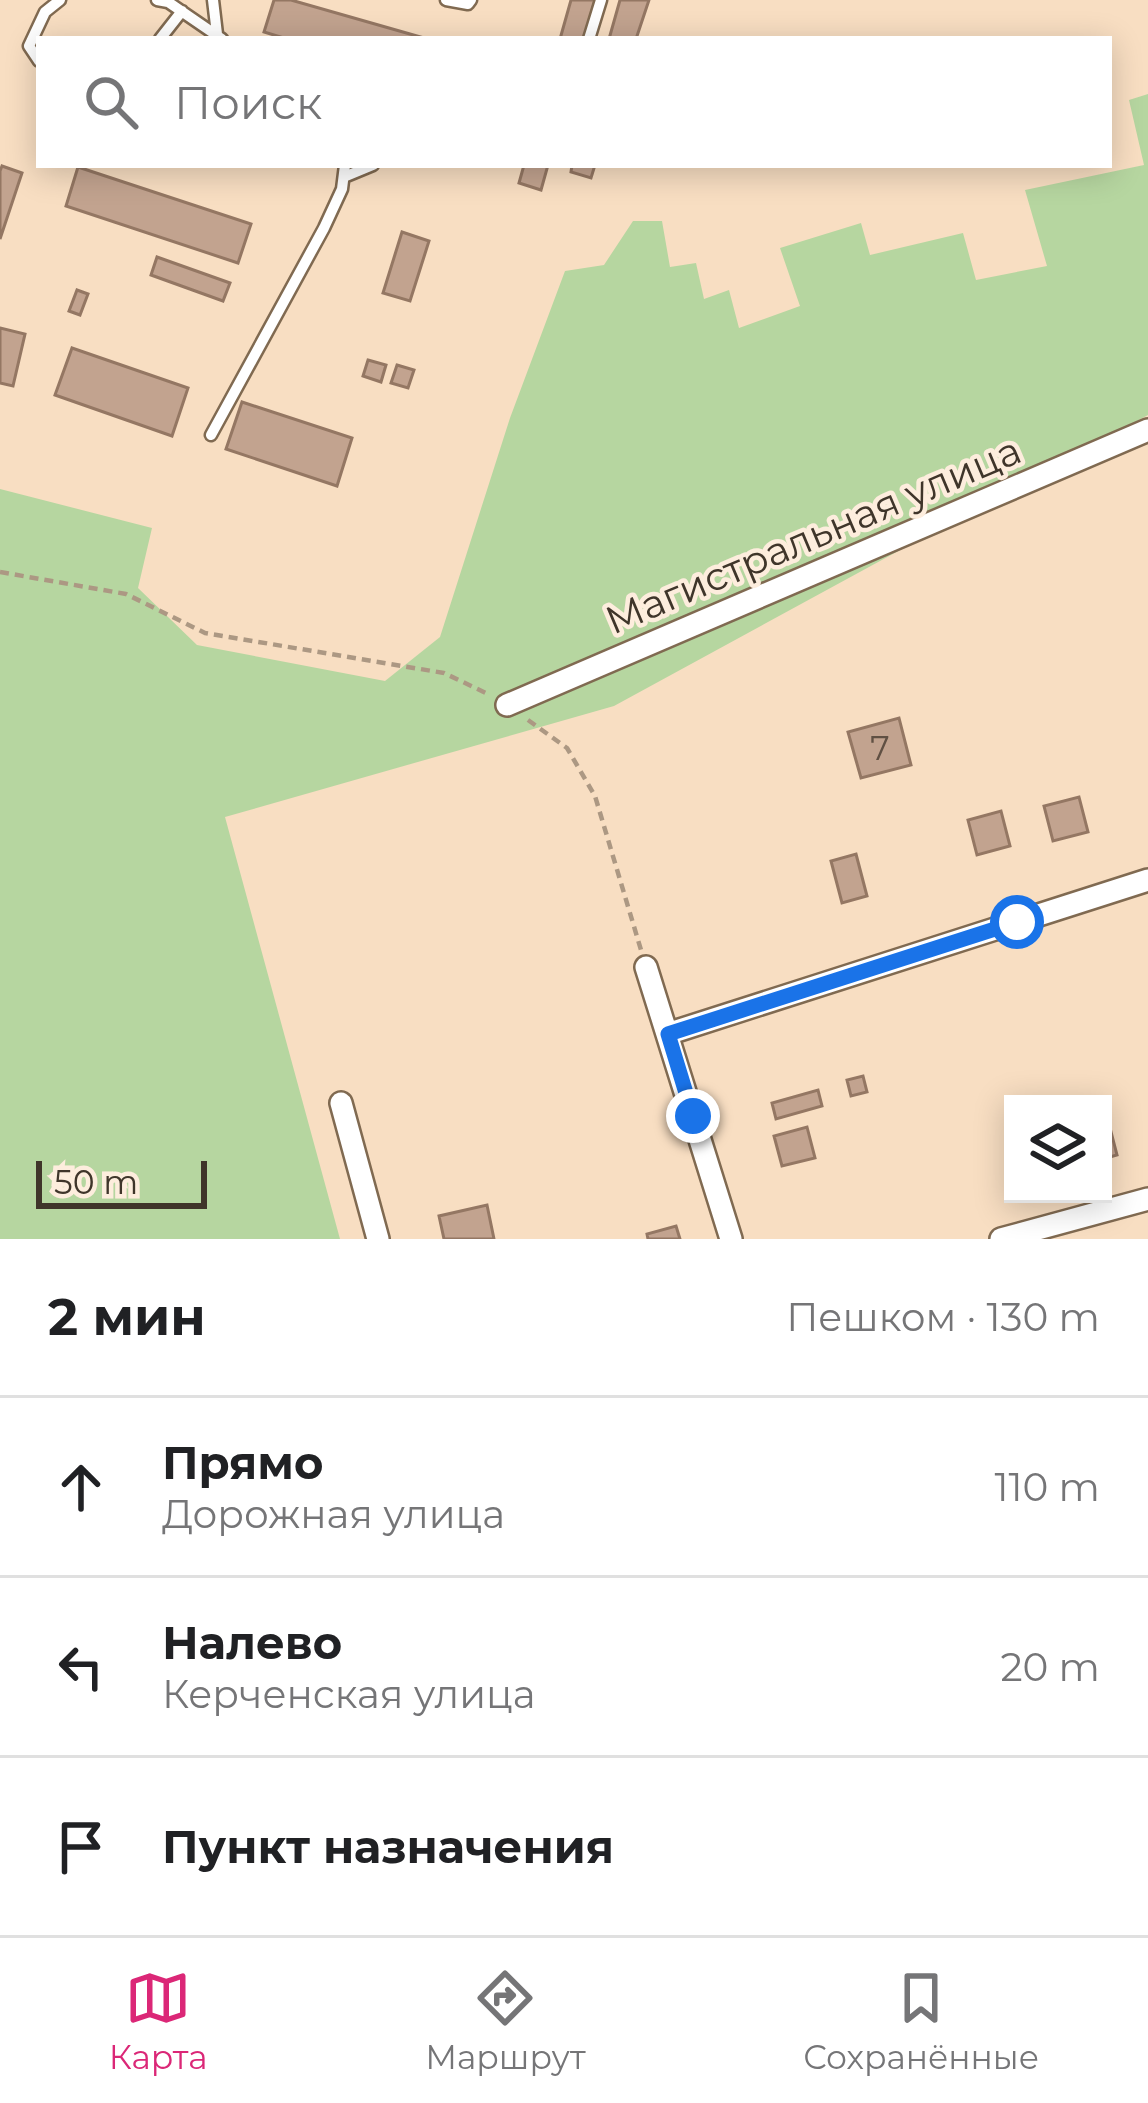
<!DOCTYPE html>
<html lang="ru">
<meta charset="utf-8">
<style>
body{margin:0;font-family:Montserrat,sans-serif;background:#f2f2f2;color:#202124}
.controls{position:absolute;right:36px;bottom:36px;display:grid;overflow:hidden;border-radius:0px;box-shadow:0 6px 30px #0003}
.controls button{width:108px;height:108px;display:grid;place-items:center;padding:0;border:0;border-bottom:3px solid #e0e0e0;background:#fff;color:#202124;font:60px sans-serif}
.scale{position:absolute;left:36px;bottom:30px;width:171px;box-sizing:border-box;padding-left:12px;border:6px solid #3f352a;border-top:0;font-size:33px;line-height:42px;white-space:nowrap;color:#3f352a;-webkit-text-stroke:9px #fdeddd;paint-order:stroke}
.stop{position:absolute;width:36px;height:36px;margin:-27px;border:9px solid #1a73e8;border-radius:50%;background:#fff}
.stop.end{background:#1a73e8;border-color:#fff;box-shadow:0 3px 12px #0008}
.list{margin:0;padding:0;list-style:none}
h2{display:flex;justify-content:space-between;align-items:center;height:156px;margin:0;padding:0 48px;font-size:51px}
h2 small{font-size:39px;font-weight:400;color:#757577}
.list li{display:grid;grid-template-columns:78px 1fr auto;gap:36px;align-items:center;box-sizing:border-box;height:180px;padding:0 48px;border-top:3px solid #e0e0e0}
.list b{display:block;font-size:45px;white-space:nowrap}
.list p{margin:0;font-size:39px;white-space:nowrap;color:#757577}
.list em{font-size:39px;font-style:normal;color:#757577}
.icon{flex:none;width:66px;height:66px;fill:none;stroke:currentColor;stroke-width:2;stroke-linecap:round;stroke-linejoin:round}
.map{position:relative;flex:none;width:1148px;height:1239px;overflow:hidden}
.search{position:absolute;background:#fff;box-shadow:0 6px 30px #0003;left:36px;right:36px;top:36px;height:132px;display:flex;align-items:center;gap:30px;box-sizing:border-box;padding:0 42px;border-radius:0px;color:#757577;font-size:45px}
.sheet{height:696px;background:#fff}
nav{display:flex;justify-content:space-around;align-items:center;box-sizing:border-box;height:168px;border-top:3px solid #e0e0e0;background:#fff;font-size:33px;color:#757577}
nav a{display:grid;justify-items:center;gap:6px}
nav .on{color:#db2777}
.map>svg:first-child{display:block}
</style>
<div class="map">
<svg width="1148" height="1239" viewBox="0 0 1148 1239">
<rect width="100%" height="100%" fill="#f8dec2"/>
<path fill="#b6d6a0" d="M1148,94V415L614,706L225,817L340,1239H0V489L152,528L138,588L197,645L385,681L440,637L510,418L565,271L604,265L633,221H662L670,267L696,263L704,299L729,290L739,328L800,306L780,248L861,223L870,255L963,233L976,280L1047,266L1025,190L1144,165L1129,100Z"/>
<path fill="#c2a38f" stroke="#947763" stroke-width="3" d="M274,0H291L424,38L287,39L264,32Z
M571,0H595L584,39H560Z
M620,0H649L636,39H609Z
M524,165H548L541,190L519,183Z
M572,165H595L591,178L571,172Z
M2,166L22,173L0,239V171Z
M78,167L251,224L238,263L66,206Z
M402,232L429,241L410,301L383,293Z
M157,257L230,283L223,301L151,275Z
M77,290L88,294L80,315L69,311Z
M0,328L25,334L13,386L0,383Z
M72,348L188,388L172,436L55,395Z
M368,360L386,365L381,382L363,376Z
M397,365L414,370L408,388L391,383Z
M242,402L352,438L337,486L226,449Z
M899,718L911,765L861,778L848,732Z
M1079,797L1088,832L1053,841L1044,806Z
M1001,811L1010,846L977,855L968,820Z
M856,854L867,896L842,903L831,861Z
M863,1076L867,1092L851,1096L847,1080Z
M818,1090L822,1106L776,1119L772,1103Z
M1109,1124L1117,1155L1103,1159V1126Z
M807,1127L815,1158L782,1166L774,1136Z
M487,1205L494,1239H444L439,1216Z
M676,1226L680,1239H648L647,1234Z"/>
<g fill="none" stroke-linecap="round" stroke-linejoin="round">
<defs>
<path id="service" d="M157,0L168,2L222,39
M213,0L217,34
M446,0L468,4L471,0
M160,39L182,11
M589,39L601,0
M39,61L29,46L45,12L60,0
M344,177L373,165
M211,435L324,228L342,189L345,165"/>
<path id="minor" d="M507,705L1148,430
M646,967L731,1239
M667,1034L1148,880
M341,1103L378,1239
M1001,1239L1148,1199"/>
</defs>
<use href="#service" stroke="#806a51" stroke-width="15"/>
<use href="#minor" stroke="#806a51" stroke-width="26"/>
<path stroke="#ac9883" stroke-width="4.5" stroke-dasharray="9 6" stroke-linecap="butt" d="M0,572L126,594L205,633L444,673L488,694
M528,720L567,748L595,796L641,950"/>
<use href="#service" stroke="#fff" stroke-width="10"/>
<use href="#minor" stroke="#fff" stroke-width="21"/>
</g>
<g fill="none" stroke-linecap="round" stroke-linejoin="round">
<path stroke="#1a73e8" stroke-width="15" d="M693,1116L668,1034L1017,922"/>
</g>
<g text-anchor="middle" stroke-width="9" stroke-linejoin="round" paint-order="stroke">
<g font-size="33" fill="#605043">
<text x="880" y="760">7</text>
</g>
<g font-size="39" fill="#3f352a" stroke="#fdeddd">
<text transform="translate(813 535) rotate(-23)" y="14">Магистральная улица</text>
</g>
</g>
</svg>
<div class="controls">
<button><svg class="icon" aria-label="layers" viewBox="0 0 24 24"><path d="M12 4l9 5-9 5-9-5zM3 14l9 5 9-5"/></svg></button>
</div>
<div class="scale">50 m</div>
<div class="stop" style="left:1017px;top:922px"></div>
<div class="stop end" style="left:693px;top:1116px"></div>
<div class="search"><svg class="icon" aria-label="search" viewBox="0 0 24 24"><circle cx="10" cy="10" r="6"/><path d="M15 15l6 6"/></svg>Поиск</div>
</div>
<section class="sheet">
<h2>2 мин<small>Пешком · 130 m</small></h2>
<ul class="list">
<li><svg class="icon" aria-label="ahead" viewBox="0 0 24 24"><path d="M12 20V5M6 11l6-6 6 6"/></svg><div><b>Прямо</b><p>Дорожная улица</p></div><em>110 m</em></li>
<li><svg class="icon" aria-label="left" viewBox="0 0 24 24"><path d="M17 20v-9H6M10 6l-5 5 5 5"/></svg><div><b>Налево</b><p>Керченская улица</p></div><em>20 m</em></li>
<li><svg class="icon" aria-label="arrive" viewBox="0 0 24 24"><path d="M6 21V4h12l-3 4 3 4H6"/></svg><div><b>Пункт назначения</b></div></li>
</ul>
</section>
<nav>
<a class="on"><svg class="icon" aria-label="map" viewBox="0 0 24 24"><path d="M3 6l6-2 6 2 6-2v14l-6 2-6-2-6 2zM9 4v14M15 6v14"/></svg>Карта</a>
<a><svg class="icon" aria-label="directions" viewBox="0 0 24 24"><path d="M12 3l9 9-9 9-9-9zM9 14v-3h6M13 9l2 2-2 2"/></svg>Маршрут</a>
<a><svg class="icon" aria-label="saved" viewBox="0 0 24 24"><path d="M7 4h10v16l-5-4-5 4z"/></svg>Сохранённые</a>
</nav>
